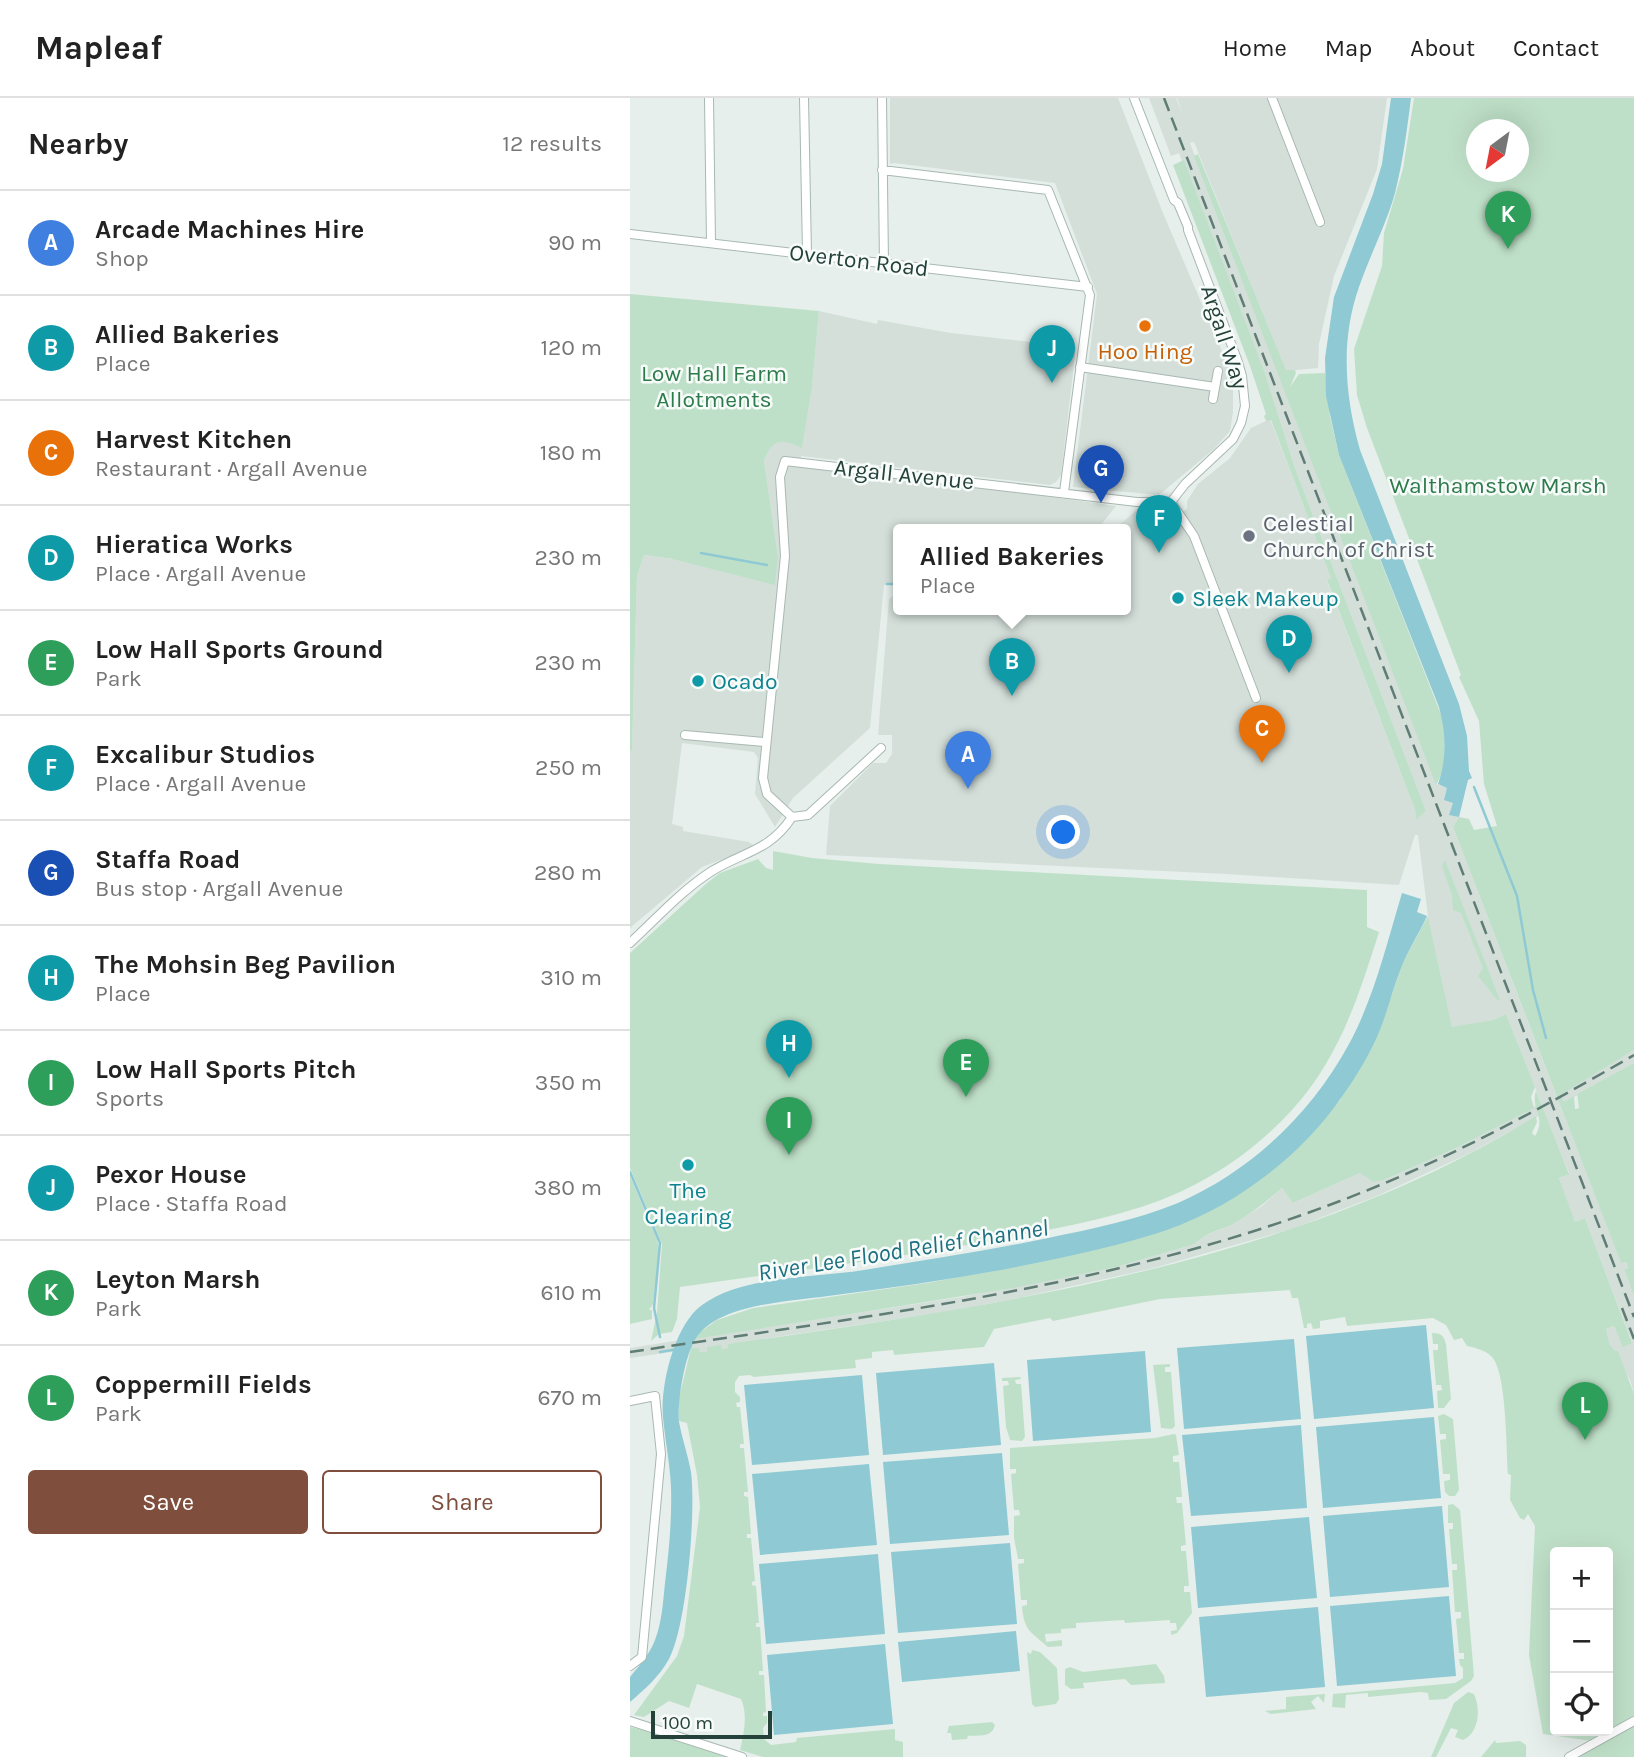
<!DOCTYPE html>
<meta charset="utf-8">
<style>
body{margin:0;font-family:Karla,sans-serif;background:#f6f6f6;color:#222}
.controls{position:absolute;right:21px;bottom:21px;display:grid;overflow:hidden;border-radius:7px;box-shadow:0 7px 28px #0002}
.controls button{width:63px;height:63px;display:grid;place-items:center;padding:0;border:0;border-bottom:2px solid #e0e0e0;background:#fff;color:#222;font:35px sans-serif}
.compass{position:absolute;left:836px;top:21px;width:63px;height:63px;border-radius:50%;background:#fff;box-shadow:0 7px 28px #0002;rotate:212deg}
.scale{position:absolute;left:21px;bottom:18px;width:121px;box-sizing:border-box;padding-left:7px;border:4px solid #24423a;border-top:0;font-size:19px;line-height:24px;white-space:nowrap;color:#24423a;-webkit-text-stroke:5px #f7fbf9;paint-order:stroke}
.you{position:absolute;left:434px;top:735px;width:24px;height:24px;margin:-18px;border:5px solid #fff;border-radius:50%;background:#1a73e8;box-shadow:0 0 0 10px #1a73e833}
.badge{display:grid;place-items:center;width:46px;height:46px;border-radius:50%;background:#804e3d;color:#fff;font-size:23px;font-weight:700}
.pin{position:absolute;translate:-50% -58px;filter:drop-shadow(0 2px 4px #0008)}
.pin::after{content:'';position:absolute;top:37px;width:24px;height:21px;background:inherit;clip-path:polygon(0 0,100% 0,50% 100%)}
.popup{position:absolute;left:263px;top:426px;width:238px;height:91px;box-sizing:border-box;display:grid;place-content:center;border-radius:7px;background:#fff;filter:drop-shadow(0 2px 5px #0005);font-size:23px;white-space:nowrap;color:#767676}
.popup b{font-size:26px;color:#222}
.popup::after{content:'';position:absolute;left:50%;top:100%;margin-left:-14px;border:14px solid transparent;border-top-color:#fff}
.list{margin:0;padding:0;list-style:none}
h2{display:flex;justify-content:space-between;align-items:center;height:91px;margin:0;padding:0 28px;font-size:30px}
h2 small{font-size:23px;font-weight:400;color:#767676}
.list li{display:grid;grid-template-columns:46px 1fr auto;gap:21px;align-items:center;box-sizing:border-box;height:105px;padding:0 28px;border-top:2px solid #e0e0e0}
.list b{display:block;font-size:26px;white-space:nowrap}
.list p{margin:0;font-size:23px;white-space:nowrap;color:#767676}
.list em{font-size:23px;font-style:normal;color:#767676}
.actions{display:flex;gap:14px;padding:21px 28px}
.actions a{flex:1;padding:16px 0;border:2px solid #804e3d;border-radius:7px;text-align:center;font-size:24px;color:#804e3d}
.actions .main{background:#804e3d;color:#fff}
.icon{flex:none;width:38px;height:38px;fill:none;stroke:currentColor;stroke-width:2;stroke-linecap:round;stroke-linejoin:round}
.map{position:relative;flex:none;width:1004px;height:1659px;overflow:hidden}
header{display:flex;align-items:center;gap:42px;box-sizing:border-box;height:98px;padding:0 35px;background:#fff;border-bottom:2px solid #e0e0e0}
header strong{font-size:33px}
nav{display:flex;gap:38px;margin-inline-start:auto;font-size:24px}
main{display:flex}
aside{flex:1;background:#fff}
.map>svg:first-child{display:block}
</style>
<header>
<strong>Mapleaf</strong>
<nav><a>Home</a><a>Map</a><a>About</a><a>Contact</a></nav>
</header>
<main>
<aside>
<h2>Nearby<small>12 results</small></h2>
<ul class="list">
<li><span class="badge" style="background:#3f7fe0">A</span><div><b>Arcade Machines Hire</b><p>Shop</p></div><em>90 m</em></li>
<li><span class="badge" style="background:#0f9aa8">B</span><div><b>Allied Bakeries</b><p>Place</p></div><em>120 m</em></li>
<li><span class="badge" style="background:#e8710a">C</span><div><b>Harvest Kitchen</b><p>Restaurant · Argall Avenue</p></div><em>180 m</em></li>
<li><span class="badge" style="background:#0f9aa8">D</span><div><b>Hieratica Works</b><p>Place · Argall Avenue</p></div><em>230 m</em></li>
<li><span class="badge" style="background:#2e9e5b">E</span><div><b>Low Hall Sports Ground</b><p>Park</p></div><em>230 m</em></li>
<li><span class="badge" style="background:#0f9aa8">F</span><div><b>Excalibur Studios</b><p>Place · Argall Avenue</p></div><em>250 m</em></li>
<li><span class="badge" style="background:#1a4fb4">G</span><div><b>Staffa Road</b><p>Bus stop · Argall Avenue</p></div><em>280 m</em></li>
<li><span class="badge" style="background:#0f9aa8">H</span><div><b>The Mohsin Beg Pavilion</b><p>Place</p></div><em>310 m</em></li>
<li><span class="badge" style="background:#2e9e5b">I</span><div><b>Low Hall Sports Pitch</b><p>Sports</p></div><em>350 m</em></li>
<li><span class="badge" style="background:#0f9aa8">J</span><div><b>Pexor House</b><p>Place · Staffa Road</p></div><em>380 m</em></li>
<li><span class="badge" style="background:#2e9e5b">K</span><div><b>Leyton Marsh</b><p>Park</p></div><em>610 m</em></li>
<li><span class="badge" style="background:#2e9e5b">L</span><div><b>Coppermill Fields</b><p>Park</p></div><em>670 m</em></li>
</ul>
<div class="actions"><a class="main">Save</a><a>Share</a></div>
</aside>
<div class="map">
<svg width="1004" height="1659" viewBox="0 0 1004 1659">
<rect width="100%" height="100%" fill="#e6efeb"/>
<path fill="#d4dfda" d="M260,0H488L533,115L603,279V314L600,333L584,351L529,397L443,389L467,196L425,85L264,65L260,66Z
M519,0H546L553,17L547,0H757L747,71L704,178L689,246L688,270L656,273L564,44L560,45L806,686L818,690L823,705L820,716L829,719L823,729L926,997L1004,952V965L930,1007L991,1164L995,1163L998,1170L994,1171L1004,1198V1296L1000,1282L980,1247L976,1231L984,1228L993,1248L1002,1244L955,1120L945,1124L936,1101L929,1080L939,1075L914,1015L838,1056L747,1098L661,1131L520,1171L379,1202L302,1216L99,1246V1250L91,1251V1248L77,1250V1254L70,1255L69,1250L0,1260V1250L331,1199L486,1169L565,1146L570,1140L605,1125L632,1108L652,1090L662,1104H665L730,1075L756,1081L824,1051L911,1005L876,916L863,922L822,930L798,818L788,737H785L769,787L596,776L196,757L200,708L243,665H256L262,656V637H248L259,501L268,494V512H496V432H484L511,408L541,421L557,411V403L568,386L600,360L621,330L640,321L702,481L697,483L785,712L786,722L796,713L665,370L634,272L554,63H552L549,55L541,58Z
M189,213L247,226L248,222L321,235L446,249L431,377L426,384L420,387L171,358V364L486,408L467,432H268V487H254L240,630L163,700L145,729L125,696L128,660L124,654L52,645L42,726L53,729V733L119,744L125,749L72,769L0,830V653L2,652L7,478L14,457L42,461L148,458L134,363L138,351L145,345L156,342L172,349L182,290Z"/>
<path fill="#bfe0c8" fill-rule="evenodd" d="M784,0H1004V952L930,997L934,1004L944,998L945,1011L949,1010L947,996L1004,965V1198L994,1171L998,1170L996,1164L991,1165L823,729L829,719L839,721L844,732L867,728L854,686L849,623L829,579L831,577L737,330L727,297L724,251L752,168L754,135L773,71ZM846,32H888V74H846Z
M568,56L656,272H665L666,275L660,289L669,276L695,275L700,319L709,357L812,619C815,641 818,668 806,687L564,58Z
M554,62L634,272L665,370L796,713L786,722L785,712L697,482L701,480L641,322L636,323L634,318L636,316L620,268L543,67Z
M0,196L189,213L182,290L172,350C152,340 142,340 134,363L148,458L145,487L43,461L14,457L7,478L2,652L0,653Z
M143,753L182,760L249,766L737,792V829L749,834C728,900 709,961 661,1013C630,1047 591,1075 550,1094C500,1117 434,1129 381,1139C271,1160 161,1173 50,1189L47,1221L42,1234L29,1236L21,1243L27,1215L32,1146L0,1070V855L77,785L90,775L128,761L136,770L143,772Z
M815,762L870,902L868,903L848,878L853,870L831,815L823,812L822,797L812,768Z
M798,818L822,929L863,922L876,916L905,989L901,999L904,1010L824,1051L756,1081L744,1084L730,1075L665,1104H662L652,1090C637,1103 622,1115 605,1125C592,1132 575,1134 565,1146L486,1169L383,1190L65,1241L70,1234L87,1222L123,1210L297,1185L407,1165L518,1138L559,1123L599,1102L628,1083L671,1046L710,1002L750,932L772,866Z
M906,993L939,1076L929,1080L945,1124L955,1120L1002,1245L993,1249L984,1228L976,1231L980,1247L985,1253H988L1004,1296V1618L962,1643L913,1636L899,1557L905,1428L898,1416L894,1422L890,1420L880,1402L881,1377L878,1376C876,1351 877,1276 862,1259C855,1252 846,1250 837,1248L832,1240L824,1242L816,1227L803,1220L717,1228L715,1219L690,1223V1230L683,1231L681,1225L677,1226V1230H674L668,1200H662L660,1192L530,1201L423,1223L420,1220L364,1231L354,1249L264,1257L263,1252L242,1254V1260L225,1262L226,1270L124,1279L120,1277L109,1278L105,1284V1294L110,1299V1304L106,1305L107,1309H110L114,1346H110V1350H114L118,1394H114V1398L118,1399L121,1436H117V1440H121L125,1483L122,1484V1487L126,1488L129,1525H126V1529H130L133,1573H129V1577H134L136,1614L133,1615V1618H137V1625L133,1630L134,1641L141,1647L166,1644L167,1640L265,1631V1642L273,1644V1659H133L110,1652C114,1635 118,1617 111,1601L67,1586L59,1610L39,1603L14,1619L4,1617L47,1558L54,1538L70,1409L67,1377L57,1325L49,1323V1300L61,1250H69L70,1254H77V1249L91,1247L92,1251L98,1250V1246C372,1207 667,1166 906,1018L907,1024L902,1035L905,1038C917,1019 900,1011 906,993ZM925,1454H978V1633H925Z
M0,1078L27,1141L29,1151L23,1206L19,1212H22V1221L0,1226Z
M802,1235C811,1235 814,1238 816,1246L821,1301L814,1310H808L807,1293L812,1292L811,1287H806L803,1252H808V1246H803Z
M540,1266V1269H535V1274H541L545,1328L542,1331L531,1330L523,1267Z
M390,1279L391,1281L385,1282L386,1286H391L395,1339L392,1343L380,1342L376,1329L373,1288L379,1287L378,1283H372V1280Z
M814,1316L823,1321L829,1392L825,1398H819L815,1394L814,1383L820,1382V1376H813L810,1342L816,1341V1336H810L808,1318Z
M544,1336L546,1337L549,1357L543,1358V1364H549L552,1399H546L547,1405H552L556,1447L551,1448V1453H556L559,1488H554V1494H560L562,1515L547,1535L541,1537V1533L547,1532L546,1525H540V1522L495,1525L494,1522L446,1525V1530L431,1531V1535L415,1536L416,1544L432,1542V1548L418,1549C400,1533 394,1533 392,1508L397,1507V1502H391L388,1466L394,1465V1461H388L384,1440V1418L390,1417L389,1412H384L381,1376L386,1375V1371H380V1350L525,1340Z
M823,1406L830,1412L844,1578L841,1583L816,1601L799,1602L798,1595L791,1594L738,1599V1595L716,1597L715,1610L702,1609L703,1596L825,1585L833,1580V1570L830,1567L829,1561H834V1555H829L826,1521L831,1520V1514H825L822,1472H827V1466H822L819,1431H823V1425H818V1407Z
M402,1552L410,1554L427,1570L429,1601L426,1606L405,1609L402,1606L397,1554L401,1556Z
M526,1566L534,1578L535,1585L501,1587L495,1581L453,1585L454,1590L441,1591L435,1587V1571L440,1569L453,1574Z
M838,1594L844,1596C851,1611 849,1635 833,1642L825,1639L828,1632L821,1630L806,1659H801L824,1605Z
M695,1596L694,1605L688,1598L681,1604L686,1611L641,1616L635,1613L656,1611V1599Z
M362,1624L365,1627C362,1640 349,1637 338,1638L337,1641L322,1642L321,1635H317L319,1628Z
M1004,1628V1659H947Z
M0,1629L30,1636L100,1659H0Z
M865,1642L866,1645L890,1643L896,1647V1659H851Z"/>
<path fill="#8ec9d4" d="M761,0H781C777,32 773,63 765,95C756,127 740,157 729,189C710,243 715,298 730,352L829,606L837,638L839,673L842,680L838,682L829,719L819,717L823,705L814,702L817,690L808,686C817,661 816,635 809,609L709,357L696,298L695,260L704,199L743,96L752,66Z
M772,795L791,801L787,814L797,818C789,836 778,852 771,870C763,890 758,912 750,932C740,956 726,979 711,1000C670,1059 605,1108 537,1132C502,1144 466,1152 430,1160C353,1177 276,1188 198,1198C161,1203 94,1206 69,1236C55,1252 47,1303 49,1324C52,1341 58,1357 61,1374C66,1414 57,1527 39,1561C29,1579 15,1591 0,1604V1579C10,1567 19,1557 25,1542C32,1524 33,1504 35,1485C39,1453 42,1421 41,1389C40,1365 35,1342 33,1319C30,1287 45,1226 72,1207C114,1177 184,1180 234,1172C295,1162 357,1153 418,1140C461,1131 506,1122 548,1105C621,1073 681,1016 719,946C744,900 757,845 772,795Z
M796,1227L804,1310L684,1321L676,1238Z
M664,1241L671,1321L554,1331L547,1250Z
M515,1253L521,1334L403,1343L397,1262Z
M364,1265L371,1347L253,1357L246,1275Z
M232,1277L239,1357L122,1367L114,1287Z
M804,1319L811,1400L693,1410L686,1329Z
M671,1327L677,1410L561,1418L552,1337Z
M372,1355L379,1437L260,1446L253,1364Z
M239,1366L247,1447L130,1457L122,1376Z
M812,1408L819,1489L700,1499L693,1418Z
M679,1419L687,1500L568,1510L561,1429Z
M380,1445L387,1526L268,1535L261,1454Z
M248,1456L255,1536L136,1546L129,1466Z
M819,1498L826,1578L707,1588L700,1508Z
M688,1509L695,1589L576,1599L569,1519Z
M386,1533L390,1573L272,1584L268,1544Z
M255,1546L263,1626L144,1637L137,1557Z"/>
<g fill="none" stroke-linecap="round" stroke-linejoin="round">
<path stroke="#8ec9d4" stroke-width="2.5" d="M71,455L137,467
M257,486H268
M844,689L887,798L903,892L916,940
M0,1074L30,1145L24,1210L30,1239
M30,1254L48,1251"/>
<defs>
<path id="minor" d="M79,0L81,145
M174,0L177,156
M252,0L254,166
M504,0L544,102L548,105L558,129V132L608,264L612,278L615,308L611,325L603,341L555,386L541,404
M642,0L690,124
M252,72L418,92L460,197L434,394
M0,136L458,189
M450,269L585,289
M583,301L588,273
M541,404L564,438L626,600
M55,637L135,644
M251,650L178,717L162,719L137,696L133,680L155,458L150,379L155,363L507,404H541
M0,845C26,821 52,792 82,773C113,754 140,753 162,719
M0,1303L25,1298L31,1356L12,1559L0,1568
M0,1623L112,1659
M939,1659L1004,1623"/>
</defs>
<use href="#minor" stroke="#a8b8b2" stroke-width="10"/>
<use href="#minor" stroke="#fff" stroke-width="8"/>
<path stroke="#5f7d75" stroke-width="2.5" stroke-dasharray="14 7" stroke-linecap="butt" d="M534,0L1004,1219
M992,1210L1004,1241
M0,1254C239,1218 483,1190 710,1103C813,1064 909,1012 1004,957"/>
</g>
<circle fill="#e8710a" stroke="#f7fbf9" stroke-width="2.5" cx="515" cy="228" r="7"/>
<circle fill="#6b7280" stroke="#f7fbf9" stroke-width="2.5" cx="619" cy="438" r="7"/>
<g fill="#0f9aa8" stroke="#f7fbf9" stroke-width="2.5">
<circle cx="548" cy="500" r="7"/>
<circle cx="68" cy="583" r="7"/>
<circle cx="58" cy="1067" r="7"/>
</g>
<g text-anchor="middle" stroke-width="5" stroke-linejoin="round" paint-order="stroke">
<g font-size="23" fill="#24423a" stroke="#f7fbf9">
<text transform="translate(229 162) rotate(7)" y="8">Overton Road</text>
<text transform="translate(595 239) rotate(72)" y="8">Argall Way</text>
<text transform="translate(274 376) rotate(6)" y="8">Argall Avenue</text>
</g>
<g font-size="23" fill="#c56008" stroke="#f7fbf9">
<text x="515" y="261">Hoo Hing</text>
</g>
<g font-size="23" fill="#2d7a4b" stroke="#f7fbf9">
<text x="84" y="283">Low Hall Farm<tspan x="84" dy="26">Allotments</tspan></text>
<text x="868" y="395">Walthamstow Marsh</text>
</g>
<g font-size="23" fill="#5b616d" stroke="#f7fbf9" text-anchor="start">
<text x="633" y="433">Celestial<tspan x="633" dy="26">Church of Christ</tspan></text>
</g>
<g font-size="23" fill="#0d838f" stroke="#f7fbf9" text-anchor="start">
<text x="562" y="508">Sleek Makeup</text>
<text x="82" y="591">Ocado</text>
<text x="58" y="1100" text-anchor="middle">The<tspan x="58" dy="26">Clearing</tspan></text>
</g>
<g font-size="24" font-style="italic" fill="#1c6f80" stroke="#f7fbf9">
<text transform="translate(273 1152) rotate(-9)" y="8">River Lee Flood Relief Channel</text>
</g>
</g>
</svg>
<div class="controls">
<button>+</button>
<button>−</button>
<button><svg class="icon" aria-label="locate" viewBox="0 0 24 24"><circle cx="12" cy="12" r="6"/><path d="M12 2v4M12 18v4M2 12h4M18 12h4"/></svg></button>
</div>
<svg class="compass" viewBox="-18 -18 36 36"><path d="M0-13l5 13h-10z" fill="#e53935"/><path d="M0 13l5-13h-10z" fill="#767676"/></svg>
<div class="scale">100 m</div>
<div class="you"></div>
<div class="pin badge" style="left:338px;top:691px;background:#3f7fe0">A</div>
<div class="pin badge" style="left:382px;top:598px;background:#0f9aa8">B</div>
<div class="popup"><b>Allied Bakeries</b>Place</div>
<div class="pin badge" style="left:632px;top:665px;background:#e8710a">C</div>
<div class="pin badge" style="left:659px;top:575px;background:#0f9aa8">D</div>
<div class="pin badge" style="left:336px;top:999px;background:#2e9e5b">E</div>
<div class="pin badge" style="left:529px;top:455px;background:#0f9aa8">F</div>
<div class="pin badge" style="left:471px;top:405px;background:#1a4fb4">G</div>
<div class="pin badge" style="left:159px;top:980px;background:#0f9aa8">H</div>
<div class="pin badge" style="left:159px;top:1057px;background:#2e9e5b">I</div>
<div class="pin badge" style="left:422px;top:285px;background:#0f9aa8">J</div>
<div class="pin badge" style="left:878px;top:151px;background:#2e9e5b">K</div>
<div class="pin badge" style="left:955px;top:1342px;background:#2e9e5b">L</div>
</div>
</main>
